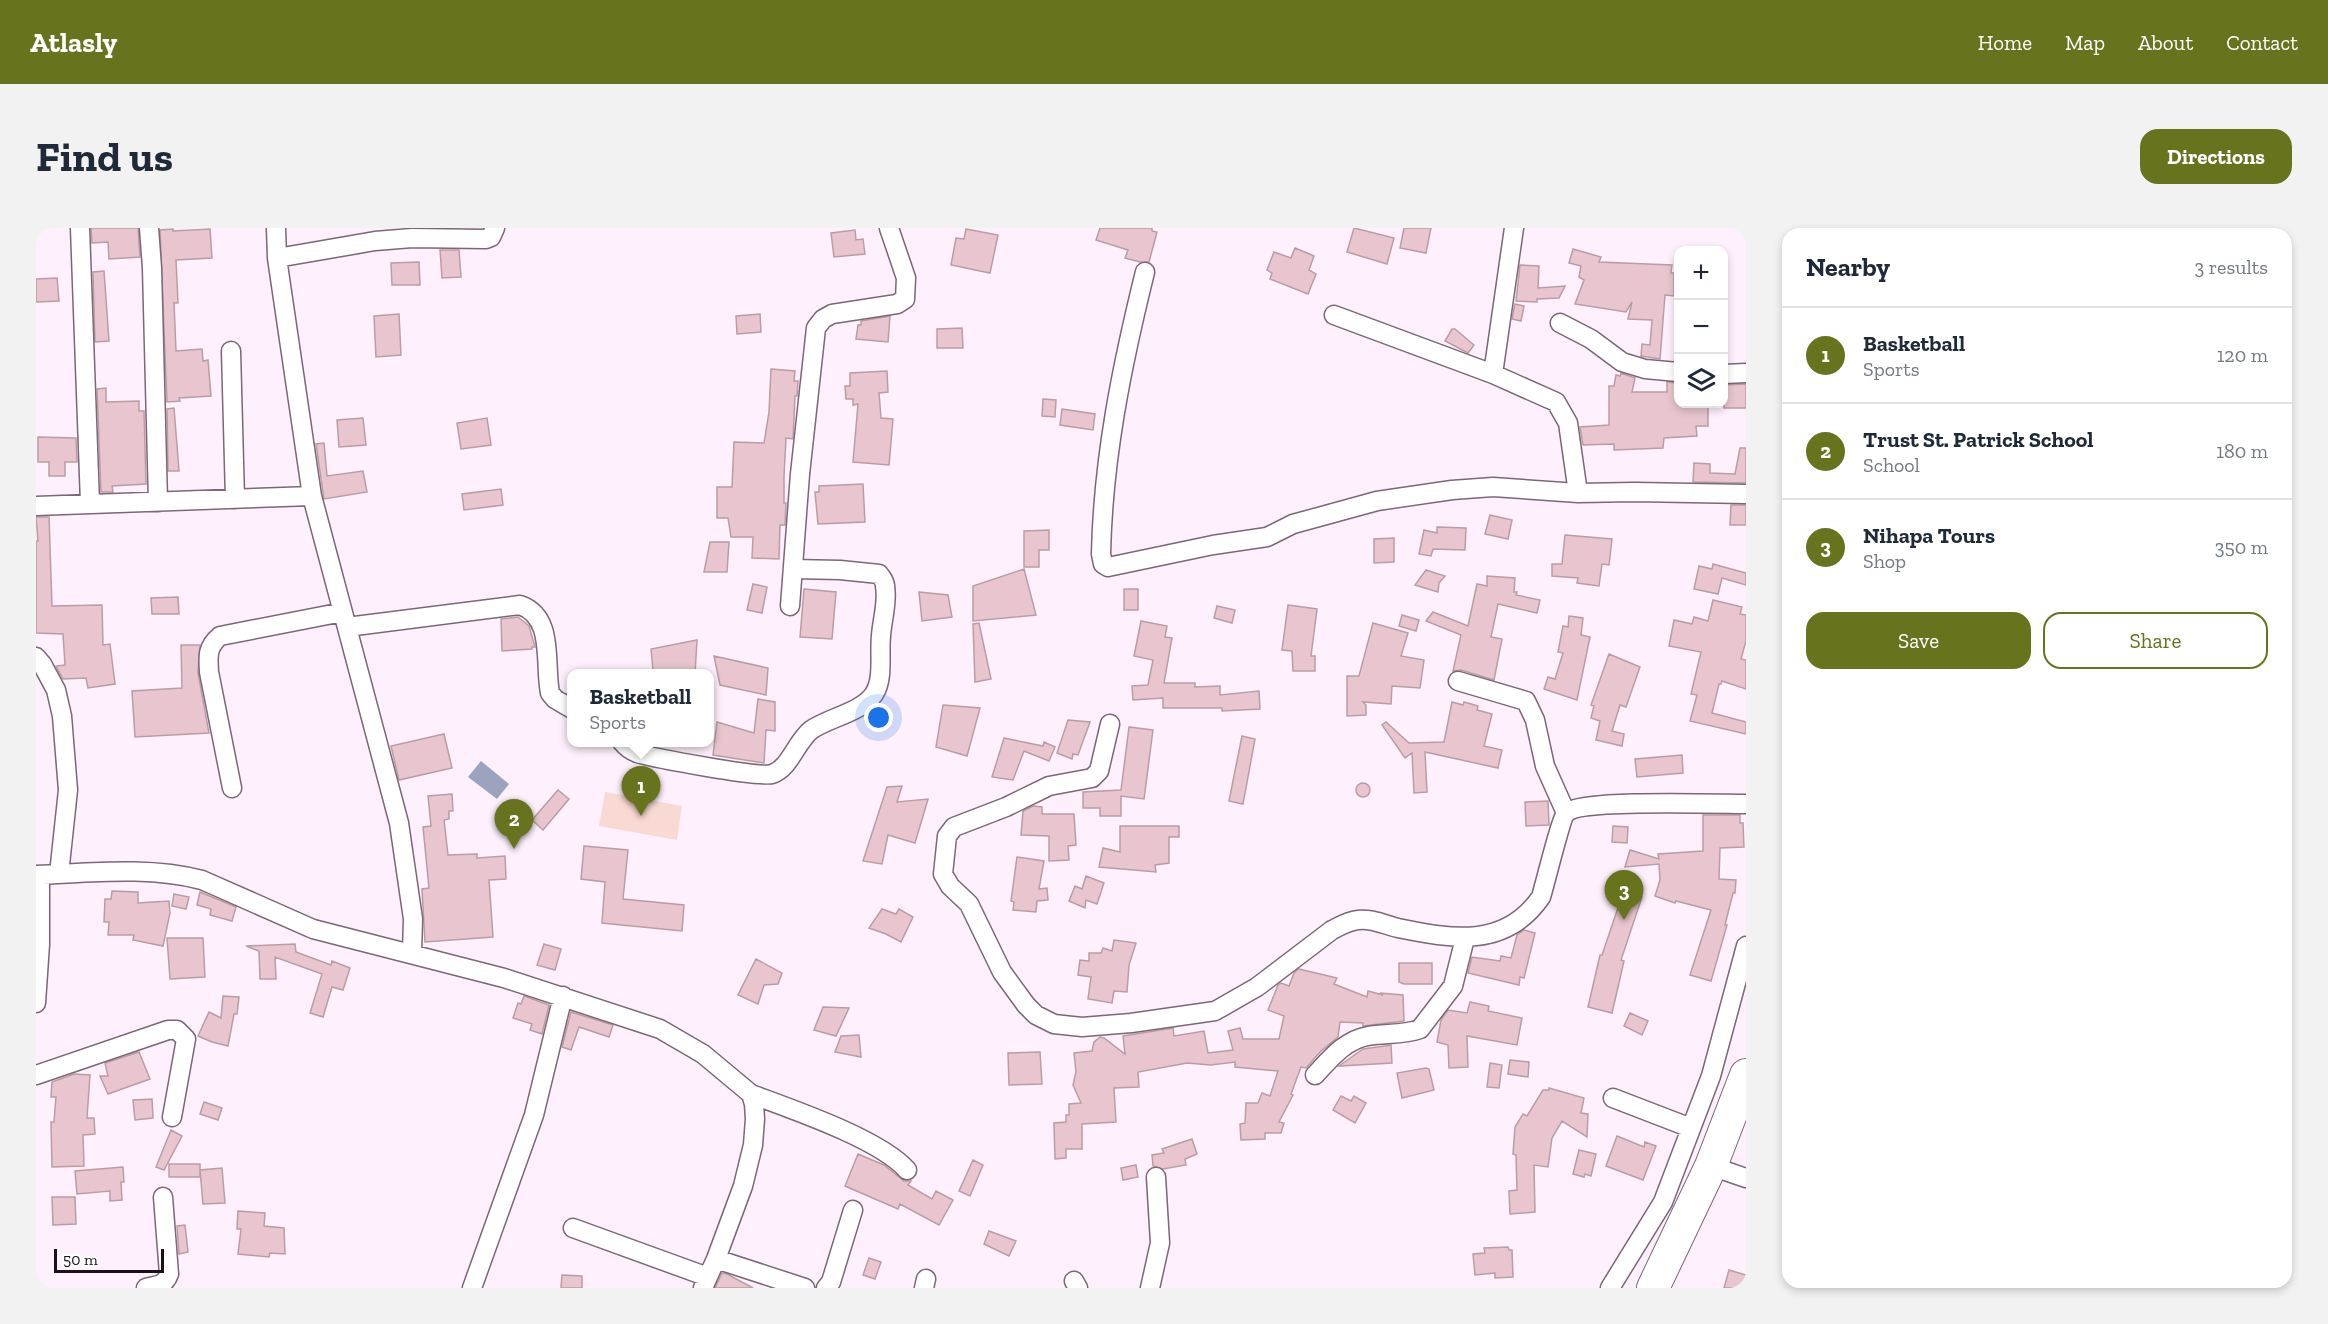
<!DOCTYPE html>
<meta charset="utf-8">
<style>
body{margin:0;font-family:"Zilla Slab",serif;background:#f2f2f3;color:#1f2937}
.controls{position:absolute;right:18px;top:18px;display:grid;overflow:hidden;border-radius:12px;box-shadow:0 3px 9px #0003}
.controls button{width:54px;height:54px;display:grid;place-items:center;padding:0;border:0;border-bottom:2px solid #e0e1e3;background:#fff;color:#1f2937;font:30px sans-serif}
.scale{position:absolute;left:18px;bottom:15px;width:110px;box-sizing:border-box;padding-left:6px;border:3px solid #191117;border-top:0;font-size:16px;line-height:21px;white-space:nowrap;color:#191117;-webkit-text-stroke:4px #fff;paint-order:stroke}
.you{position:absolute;left:843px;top:490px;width:21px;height:21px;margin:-15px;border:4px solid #fff;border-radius:50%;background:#1a73e8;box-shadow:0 0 0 9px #1a73e833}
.badge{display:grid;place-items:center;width:39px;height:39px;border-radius:50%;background:#68731e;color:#fff;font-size:20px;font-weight:700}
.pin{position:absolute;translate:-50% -50px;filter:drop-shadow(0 2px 3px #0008)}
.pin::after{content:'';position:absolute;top:32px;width:21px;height:18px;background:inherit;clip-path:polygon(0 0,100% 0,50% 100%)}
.popup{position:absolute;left:531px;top:441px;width:147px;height:78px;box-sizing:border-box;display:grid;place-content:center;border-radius:12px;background:#fff;filter:drop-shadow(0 2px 4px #0005);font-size:20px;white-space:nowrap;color:#747a83}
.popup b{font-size:22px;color:#1f2937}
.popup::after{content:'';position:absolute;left:50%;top:100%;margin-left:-12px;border:12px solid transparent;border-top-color:#fff}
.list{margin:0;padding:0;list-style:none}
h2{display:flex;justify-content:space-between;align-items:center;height:78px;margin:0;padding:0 24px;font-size:26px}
h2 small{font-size:20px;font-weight:400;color:#747a83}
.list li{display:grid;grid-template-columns:39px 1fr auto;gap:18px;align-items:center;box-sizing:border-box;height:96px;padding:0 24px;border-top:2px solid #e0e1e3}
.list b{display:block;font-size:22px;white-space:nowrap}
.list p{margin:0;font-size:20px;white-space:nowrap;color:#747a83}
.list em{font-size:20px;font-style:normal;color:#747a83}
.actions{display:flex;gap:12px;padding:18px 24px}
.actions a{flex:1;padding:14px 0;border:2px solid #68731e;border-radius:18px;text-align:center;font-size:21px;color:#68731e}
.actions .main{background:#68731e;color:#fff}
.icon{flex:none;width:33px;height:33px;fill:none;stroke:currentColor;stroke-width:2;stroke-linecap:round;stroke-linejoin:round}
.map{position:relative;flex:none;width:1710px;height:1060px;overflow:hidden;border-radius:18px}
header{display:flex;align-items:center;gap:36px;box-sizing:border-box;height:84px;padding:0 30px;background:#68731e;color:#fff}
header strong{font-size:28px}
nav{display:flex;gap:33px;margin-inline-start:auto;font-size:21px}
.intro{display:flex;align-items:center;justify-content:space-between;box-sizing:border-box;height:144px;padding:0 36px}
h1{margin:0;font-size:42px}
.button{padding:15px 27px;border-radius:18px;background:#68731e;color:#fff;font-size:21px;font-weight:700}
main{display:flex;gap:36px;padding:0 36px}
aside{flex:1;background:#fff;border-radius:18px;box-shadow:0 3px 9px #0003}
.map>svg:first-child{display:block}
</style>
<header>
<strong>Atlasly</strong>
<nav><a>Home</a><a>Map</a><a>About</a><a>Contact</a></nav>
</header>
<div class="intro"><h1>Find us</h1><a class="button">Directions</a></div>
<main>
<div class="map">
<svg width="1710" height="1060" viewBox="0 0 1710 1060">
<rect width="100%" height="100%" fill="#fef0fc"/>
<path fill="#f9d9d3" d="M569,564L646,578L641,612L563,598Z"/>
<path fill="#9ca3be" d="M445,533L473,556L461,571L432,549Z"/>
<path fill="#e9c6cf" stroke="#ba9da4" stroke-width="1.5" d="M55,0H102L104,29L73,31L72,14L56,15Z
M1064,0H1116V3L1121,4L1113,34H1104L1089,30L1092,22L1060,12Z
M1318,0L1358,10L1351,36L1311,24Z
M1368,0H1395L1390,25L1364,20Z
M137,1V3L174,1L176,30L140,32L142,75H138L140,123L166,121L167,133L172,132L175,168L143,170L144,173L131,174L124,2Z
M930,1L962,7L954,45L915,37L920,10L928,11Z
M819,2L820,12L827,11L829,26L798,29L795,5Z
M1259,20L1278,28L1273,42L1280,46L1272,66L1234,51L1236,45L1231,42L1238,24L1255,30Z
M1537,21L1565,29L1563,34L1636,37L1635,45H1638V68L1629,67L1624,131L1605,128L1606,116L1614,117L1616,92L1592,91L1596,74L1590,84L1539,76L1548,52L1543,49L1545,38L1533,35Z
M404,22H423L425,49L406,50Z
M383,34L384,57H356L355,35Z
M1484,37L1503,38L1502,60L1529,58L1523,70L1501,71V74L1480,73Z
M68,43L73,113L59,114L57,44Z
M21,50L23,73L0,74V51Z
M1479,76L1488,78L1485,93L1476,91Z
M363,86L365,127L340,129L338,88Z
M724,86L725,104L701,106L700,88Z
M854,88L852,114L820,111L822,97H825V93Z
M926,100L927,120H901V101Z
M1416,101H1419L1438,117L1432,125L1409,113Z
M735,141L759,143L758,153H762L761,168H759L757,211L750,210L748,248V275H750L749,297H744L743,331L716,330L717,309H695L692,290H681V259H696L698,214L728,215L733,184Z
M851,143L852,164L843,165L845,190L857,191L853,237L817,234L822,176L817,177V171H810L809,158H814V145Z
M1585,145L1599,150L1596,164H1631V154L1642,155V176H1672V198H1660L1661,208L1628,210L1627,220L1578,222V216L1547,217L1544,199L1573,197V158H1578L1580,147L1584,148Z
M1710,156V180H1688V157Z
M70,160V174L103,173V183H108L110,256L76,258L77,264H65L61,161Z
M1007,171L1020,172L1019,189L1006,188Z
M138,180L143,243H132L131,181Z
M1026,181L1059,186L1057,202L1024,197Z
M327,190L330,217L303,219L301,192Z
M451,190L455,217L425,221L421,195Z
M2,209L40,210L41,234H29V248H13V234H2Z
M288,215L291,248L327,243L331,264L288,271L280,216Z
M1704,220H1710V255L1657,254L1658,235L1674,236V245L1699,246Z
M827,256L829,294L782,296L779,264H783V258Z
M465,261L467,277L428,282L426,266Z
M1695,277H1710V297H1694Z
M1454,287L1476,292L1472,311L1449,306Z
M0,289H13L16,378L66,377L67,417L74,416L79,456L52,460L50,450L27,451L20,438L29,437L27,406L0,405V313H2Z
M1401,299L1430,300L1429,322L1397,321L1395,328L1383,326L1388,302L1401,305Z
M1013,302V322H1003V339H988V303Z
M1529,307L1576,311L1573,337L1566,336L1563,358L1541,355L1542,350L1516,348V336H1526Z
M1358,310V334L1338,335V311Z
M674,314H693L691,344H668Z
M1677,336L1710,345V357L1686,350L1682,366L1658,361L1663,338L1676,341Z
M988,341L1000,387L937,393V358Z
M1390,342L1409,348L1403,355L1402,364L1379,357Z
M1451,348L1479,350L1478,364H1481L1480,367L1504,372L1501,385L1462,376L1455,409L1466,411L1458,452L1425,442L1417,443L1425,407L1390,393L1397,384L1432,398L1441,356L1451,358Z
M717,356L731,359L726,385L711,382Z
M768,361L800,364L796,411L764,409Z
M1088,361H1102V382H1088Z
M883,364L912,367L916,389L886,393Z
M142,369L143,386H116L115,370Z
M1677,372L1706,379L1704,386L1710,387V413L1705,431L1710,432V461L1686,453L1685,456H1683L1676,485L1710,494V506L1654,493L1661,467L1655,466L1665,424L1633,418L1638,392L1656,396L1658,389L1672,393Z
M1252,377L1281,381L1275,428H1279V443H1257L1256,423L1246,422Z
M1181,378L1199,382L1196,395L1178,390Z
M1366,387L1383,392L1380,403L1363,398Z
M1533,388L1547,390L1545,407L1554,409L1541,472L1508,461L1512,449L1519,451L1527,425L1522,424L1527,398L1532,399Z
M482,389L493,398L499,419H496V421L466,423L465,391Z
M1105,393L1131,398L1129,409L1136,410L1128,455H1159V459L1184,458V467L1223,463L1224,481L1186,483V480H1127V470L1097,472L1096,458L1112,457L1117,432L1098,428Z
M943,395L955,451L939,454L937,396Z
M1337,395L1372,405L1365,428L1388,432L1384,460L1356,458L1355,476L1327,474L1330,477V487L1311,488V448H1323Z
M661,412L659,446H634L617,442L615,421Z
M145,417H164L162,445L173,505L99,509L96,463L146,460Z
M1573,426L1604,439L1590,479L1584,477L1576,503L1588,506L1586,518L1560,512L1564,493L1555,490L1558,478L1555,477Z
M678,428L732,440L730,467L684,457Z
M722,471L739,474V503L730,502L728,535L677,527L681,494L718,505Z
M1416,474L1427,477L1428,474L1442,478L1441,482L1456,486L1448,518L1466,522L1462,540L1389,524L1391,564L1378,565L1376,525L1369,530L1346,497L1350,494L1373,515L1408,514Z
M907,477L944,480L931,528L900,519Z
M1032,492L1054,494L1042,527L1037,526L1036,531L1021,525Z
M1093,499L1117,502L1108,571L1085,568V588H1064V580H1047V564L1085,562Z
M408,506L416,540L363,552L355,518Z
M1206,508L1219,511L1207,576L1193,573Z
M968,510L1007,518L1008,514L1019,519L1013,533L988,523L977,552L956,549Z
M1646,527L1647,545L1601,549L1599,531Z
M1320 562a7 7 0 1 1 14 0a7 7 0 1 1-14 0Z
M866,558L861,574L892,571L879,615L852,607L846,636L827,633L851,559Z
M522,562L533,571L507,602L496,592Z
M416,566L417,583H413V591L408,592L412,627L441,626V630L469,628L470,651L453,652L457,709L389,714L386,661L393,660L387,599L395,598L392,568Z
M1512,573L1513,597L1490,598L1489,574Z
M997,578L1006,579V586H1038L1040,617L1032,618L1033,632L1013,633V608L985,607L987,583Z
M1667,587H1704V595H1707L1708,619L1684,620L1683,651L1700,652L1699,665H1697L1689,697H1691L1675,753L1654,747L1675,682L1640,673L1639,675L1619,668L1624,652L1623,636L1589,639L1594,622L1623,631L1622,626L1667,623Z
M1084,598H1143V609H1133V635L1119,637L1120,644L1063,639L1067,620L1084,624Z
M1577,598L1592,599L1591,615L1576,614Z
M548,618L592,622L587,671L648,677L646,703L566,695L569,654L545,651Z
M981,629L1008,633L1003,661L1011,660L1012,672L1001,673L1000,684L977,682L978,674L975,673Z
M1050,648L1068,655L1061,676L1050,672L1049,680L1033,673L1039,658L1046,661Z
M1588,662L1606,669L1585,732L1588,733L1576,785L1552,779L1564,727H1566Z
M76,663L102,664V675L133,673L134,685L127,718L97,712L98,707H72L73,694H68L69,671H75Z
M164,664L200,679L196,693L174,687L175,681L161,677Z
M138,666L153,669L150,681L136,678Z
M846,681L860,686L863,681L877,689L865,714L850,706L833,700Z
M1488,702L1499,705L1488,750L1484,749L1483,757L1432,745L1436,729L1464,733L1465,728L1475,730L1481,707Z
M131,710H167L169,749L134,751Z
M1078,712L1100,715L1093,737L1091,764L1078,763L1076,775L1052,771L1055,749L1042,747L1044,732L1053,733V725H1065L1067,720L1076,723Z
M259,716L260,724L295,737L296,733L314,740L307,762L296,759L287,789L274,785L286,746L239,729L240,751H224L223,723L210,718Z
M508,716L525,721L519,742L501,737Z
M720,731L746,745L742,756L728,757L722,776L702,767Z
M1363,735H1396V756H1368L1363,754Z
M1263,741L1301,750L1298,756L1331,769L1332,763L1347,767L1344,765L1367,767L1368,793L1327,798V795L1304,794L1302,809L1285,823L1270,840L1265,839L1255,866L1257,867L1243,894L1248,895L1245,905H1229V911L1205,912L1204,896L1209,895L1210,875H1222L1226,865L1234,868L1242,843L1199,839V834L1175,837L1151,835L1102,844L1103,859L1078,860L1080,894L1046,896V921H1030V930L1019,931L1018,895L1030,894V887H1033V876L1045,875L1037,857L1040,844L1038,825L1056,823L1058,814L1064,809L1068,810L1089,826L1087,808L1137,800L1138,808L1168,803L1172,825L1197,822L1192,803L1204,800L1207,811H1243L1248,788L1232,782L1242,757L1245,755L1253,758L1258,745Z
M187,768L203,769L201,786H198L192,818L176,814L162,808L173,784L185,790Z
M488,768L513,777L506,806L494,802L496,796L477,790L482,775L485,776Z
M1434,774L1453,778L1452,783L1486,790L1481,817L1431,808L1432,839L1413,840L1412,817L1401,814L1405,792L1412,782L1431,785Z
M787,779L813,780L800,808L778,802Z
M535,784L577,797L573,809L543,799L535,822L526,819Z
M1594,785L1612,793L1606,807L1588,798Z
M823,807L825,829L799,824L805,808Z
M1355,817L1356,835L1303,838L1327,821Z
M103,824L114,851L72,866L64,848H72L69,835Z
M1004,824L1006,856L973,857L972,825Z
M1474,832L1493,834L1492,849L1472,846Z
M1454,835L1466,837L1463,860L1451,859Z
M1390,840L1393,841L1398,862L1366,870L1361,845Z
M38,846L54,847L51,890H58L59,906L47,907L48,938L16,939L15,894H18L20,869H15L16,854Z
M1513,860L1548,870L1545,885L1552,886L1551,909L1526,893L1516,910L1512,939L1498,937L1499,984L1474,986L1473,963L1481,962L1480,927L1477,926L1479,899L1487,886L1491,888L1507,862H1513Z
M1305,868L1315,873L1318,868L1330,875L1319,895L1297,882Z
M116,871L117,890L99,892L97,872Z
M168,874L186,880L182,892L164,886Z
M135,902L146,908L128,942L120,939Z
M1581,908L1608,919L1609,914L1620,918L1607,952L1570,938Z
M1156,911L1161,926L1149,931L1150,937L1127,941L1117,938L1116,927L1128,925L1126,921Z
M1543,922L1560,926L1555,948L1549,946L1548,949L1537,946Z
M822,926L848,937L868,953H875L872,957L896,971L900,963L917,972L903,997L864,976L862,981L809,958Z
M937,932L947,937L934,968L923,963Z
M133,936H164V949H133Z
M1100,937L1102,949L1087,952L1085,940Z
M87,939L88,954H85L86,972L74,973V963L41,966L39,943Z
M186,940L189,975L167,976L164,942Z
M16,969H39L40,996L17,997Z
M202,983L229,985L228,998L248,1000L249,1026L234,1025L233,1029L202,1026L205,1001H201Z
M149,997L152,1024L143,1026L141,998Z
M953,1003L980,1013L973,1028L948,1016Z
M1472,1019L1473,1022H1476L1477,1049L1459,1050V1045L1439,1047L1437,1026L1449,1025L1448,1020Z
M833,1030L845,1034L839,1051L827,1047Z
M1693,1042L1710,1047V1060H1688Z
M686,1045L691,1046L717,1060H679Z
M526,1047L546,1048V1060H525Z"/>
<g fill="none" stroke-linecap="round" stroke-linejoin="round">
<defs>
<path id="street" d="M44,0L54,275
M113,0L116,40L122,274
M240,0L241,30L276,268L363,595L377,691L376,725
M241,30L339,13L376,10L450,11L455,9L459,0
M1109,44C1086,137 1067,230 1065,326L1067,336L1072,339L1177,317L1231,309L1257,296L1341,273L1416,262L1457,259L1542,265L1599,264L1710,266
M1298,87L1457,146L1520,174L1532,195L1542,265
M1524,95L1555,111L1586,134L1609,141L1642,144
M195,123L199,271
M1457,146L1478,0
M1688,146L1710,145
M0,278L276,268
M754,378L764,246L780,100L787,91L796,86L861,76L869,71L870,50L853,0
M311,399L484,377C519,389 508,435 514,465L519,471L536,481
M0,429L6,436L20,462L26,488L32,562L23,646
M1422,453L1490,473L1499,492L1509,538L1530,585
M1074,496L1063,543L1056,550L1013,558L970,579L918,599L911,608L907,646L914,658L933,676L966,744L990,777L1000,787L1018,796L1046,799L1095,795L1179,783L1221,759L1296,702C1304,698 1312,693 1322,692C1335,690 1349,697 1362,700C1416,711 1469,721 1505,669C1509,656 1525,590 1530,585C1544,571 1683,576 1710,576
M586,514C590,519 596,523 601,525C618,530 724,550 736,546C754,540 760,514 775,502C792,490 826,484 838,466C848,451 843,426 845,408C846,391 852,375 849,358C849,353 846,350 843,346L804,342L757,341
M196,560L173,444C172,428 171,419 184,408L307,384
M0,647C55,645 111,638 166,652L277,701L468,750L624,801L667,826L715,866L718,876L719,891L717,917L707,958L680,1031L667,1060
M0,775L4,716V647
M0,847L132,802H141L150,811L136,889
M1279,847C1294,831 1309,812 1332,808C1349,805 1368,807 1384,801L1417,758L1429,710
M715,866C755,881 844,911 871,942
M1577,870L1655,900
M1675,938L1710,950
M537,1000L672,1049
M680,1031L769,1060
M1038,1053L1042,1060
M110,1060C121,1057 129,1058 133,1046L127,969
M436,1060L498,887L527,768
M790,1060L795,1054L817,982
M888,1060L890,1051
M1114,1060L1124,1015L1120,949
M1574,1060L1627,974L1675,848L1710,718"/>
<path id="highway" d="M1617,1060L1675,938L1710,847"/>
</defs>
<use href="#street" stroke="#7b6777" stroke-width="21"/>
<use href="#highway" stroke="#7b6777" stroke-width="34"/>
<use href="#street" stroke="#fff" stroke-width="18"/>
<use href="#highway" stroke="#fff" stroke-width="32"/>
</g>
</svg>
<div class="controls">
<button>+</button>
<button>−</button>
<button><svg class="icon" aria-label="layers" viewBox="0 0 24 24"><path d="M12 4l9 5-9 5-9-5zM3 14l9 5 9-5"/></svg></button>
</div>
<div class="scale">50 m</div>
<div class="you"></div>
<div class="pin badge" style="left:605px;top:588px">1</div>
<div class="popup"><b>Basketball</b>Sports</div>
<div class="pin badge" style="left:478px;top:621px">2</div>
<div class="pin badge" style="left:1588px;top:692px">3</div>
</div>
<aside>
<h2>Nearby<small>3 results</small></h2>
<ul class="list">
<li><span class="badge">1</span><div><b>Basketball</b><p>Sports</p></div><em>120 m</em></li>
<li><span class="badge">2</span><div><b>Trust St. Patrick School</b><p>School</p></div><em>180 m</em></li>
<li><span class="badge">3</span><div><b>Nihapa Tours</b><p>Shop</p></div><em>350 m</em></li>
</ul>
<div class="actions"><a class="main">Save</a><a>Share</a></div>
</aside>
</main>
